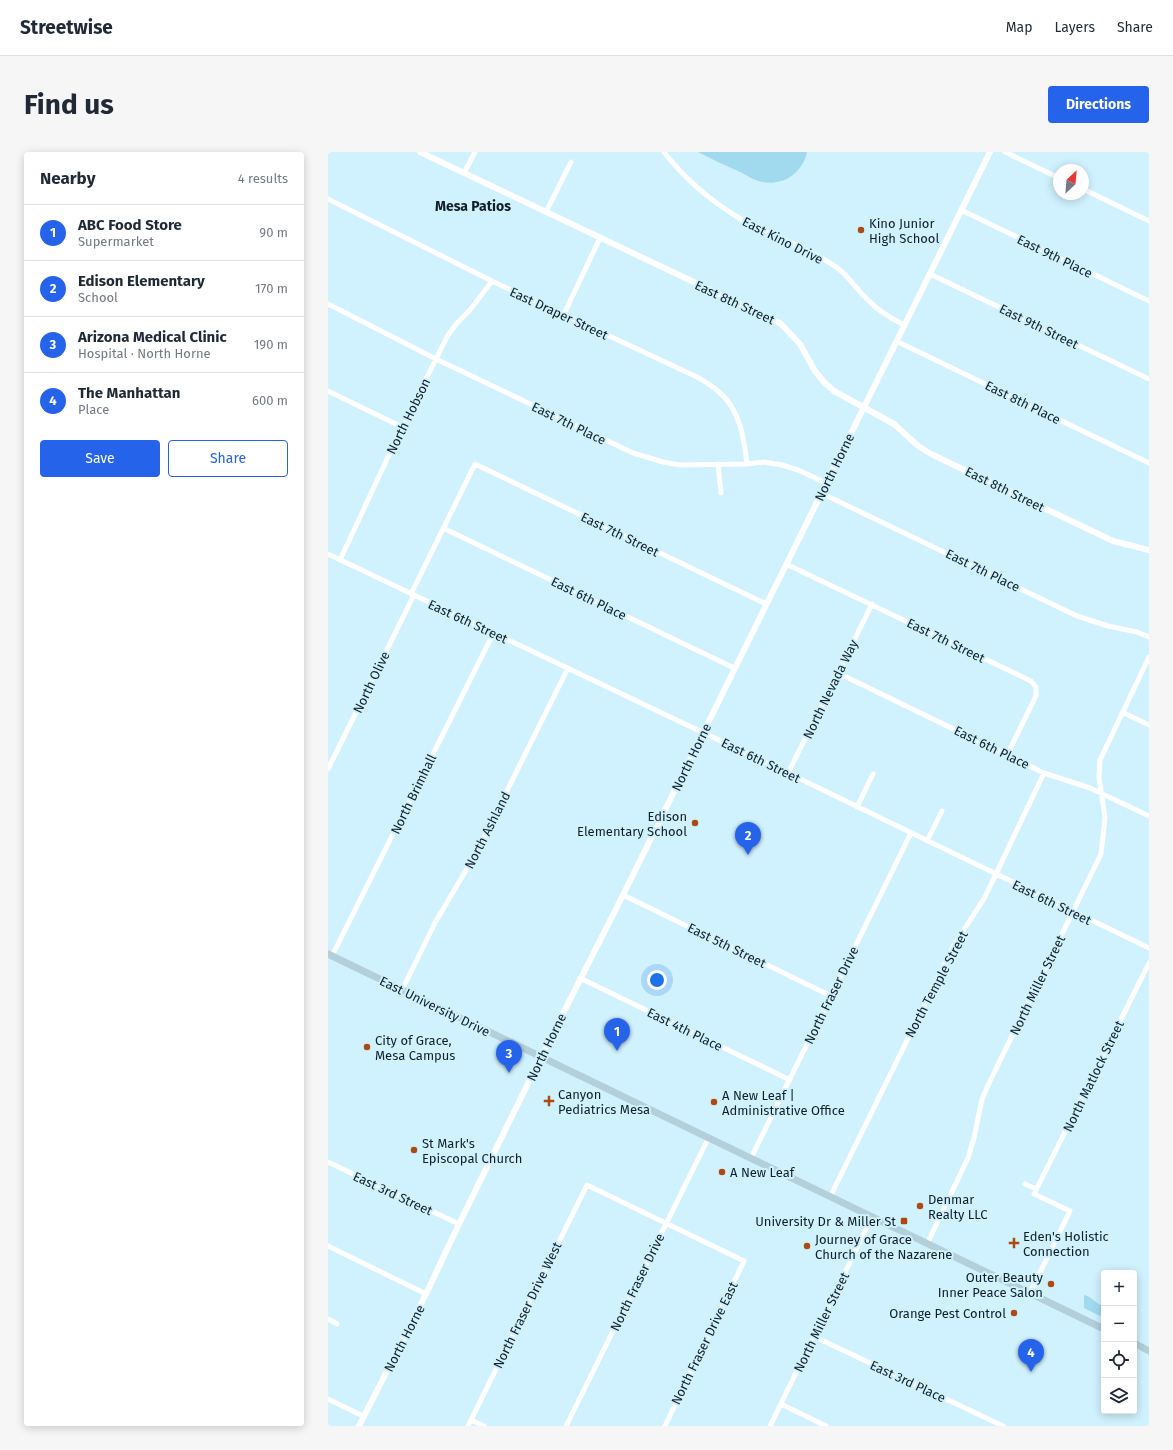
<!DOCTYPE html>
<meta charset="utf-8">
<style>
body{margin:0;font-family:"Fira Sans",sans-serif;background:#f6f6f7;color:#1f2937}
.controls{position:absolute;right:12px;bottom:12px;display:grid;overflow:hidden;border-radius:4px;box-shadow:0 2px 10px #0003}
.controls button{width:36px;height:36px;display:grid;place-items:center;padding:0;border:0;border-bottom:1px solid #e0e1e3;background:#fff;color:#1f2937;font:20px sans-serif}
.compass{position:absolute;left:725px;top:12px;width:36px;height:36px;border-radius:50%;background:#fff;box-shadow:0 2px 10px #0003;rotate:26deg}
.you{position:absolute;left:329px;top:828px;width:14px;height:14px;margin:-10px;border:3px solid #fff;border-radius:50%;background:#1a73e8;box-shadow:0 0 0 6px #1a73e833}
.badge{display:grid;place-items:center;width:26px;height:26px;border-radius:50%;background:#2563eb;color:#fff;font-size:13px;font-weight:700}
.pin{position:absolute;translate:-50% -33px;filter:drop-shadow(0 1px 2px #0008)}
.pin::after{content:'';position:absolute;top:21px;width:14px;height:12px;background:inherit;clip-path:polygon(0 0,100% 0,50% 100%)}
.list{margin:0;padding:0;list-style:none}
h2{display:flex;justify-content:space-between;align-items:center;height:52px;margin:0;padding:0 16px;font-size:17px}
h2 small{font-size:13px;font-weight:400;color:#747a83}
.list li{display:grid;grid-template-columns:26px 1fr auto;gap:12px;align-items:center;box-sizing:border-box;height:56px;padding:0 16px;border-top:1px solid #e0e1e3}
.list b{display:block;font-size:15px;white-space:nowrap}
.list p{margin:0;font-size:13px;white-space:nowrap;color:#747a83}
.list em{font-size:13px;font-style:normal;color:#747a83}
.actions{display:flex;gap:8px;padding:12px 16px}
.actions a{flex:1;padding:9px 0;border:1px solid #2563eb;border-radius:4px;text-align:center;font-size:14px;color:#2563eb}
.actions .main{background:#2563eb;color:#fff}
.icon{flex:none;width:22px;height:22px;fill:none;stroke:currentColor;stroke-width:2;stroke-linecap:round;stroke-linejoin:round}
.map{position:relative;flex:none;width:821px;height:1274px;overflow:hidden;border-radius:4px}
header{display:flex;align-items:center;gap:24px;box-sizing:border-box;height:56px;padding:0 20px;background:#fff;border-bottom:1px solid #e0e1e3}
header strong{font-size:19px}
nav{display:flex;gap:22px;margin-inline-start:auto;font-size:14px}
.intro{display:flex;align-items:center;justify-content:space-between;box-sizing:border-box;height:96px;padding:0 24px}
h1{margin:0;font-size:28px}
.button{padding:10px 18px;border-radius:4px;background:#2563eb;color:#fff;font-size:14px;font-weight:700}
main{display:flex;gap:24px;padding:0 24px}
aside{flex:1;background:#fff;border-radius:4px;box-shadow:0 2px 10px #0003}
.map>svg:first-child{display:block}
</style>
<header>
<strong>Streetwise</strong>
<nav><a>Map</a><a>Layers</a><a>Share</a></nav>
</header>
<div class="intro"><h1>Find us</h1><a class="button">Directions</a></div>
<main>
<aside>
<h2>Nearby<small>4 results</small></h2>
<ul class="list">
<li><span class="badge">1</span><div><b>ABC Food Store</b><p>Supermarket</p></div><em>90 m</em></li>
<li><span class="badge">2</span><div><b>Edison Elementary</b><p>School</p></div><em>170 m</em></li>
<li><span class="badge">3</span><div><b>Arizona Medical Clinic</b><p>Hospital · North Horne</p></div><em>190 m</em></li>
<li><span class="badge">4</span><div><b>The Manhattan</b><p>Place</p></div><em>600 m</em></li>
</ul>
<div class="actions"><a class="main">Save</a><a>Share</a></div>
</aside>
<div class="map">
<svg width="821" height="1274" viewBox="0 0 821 1274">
<rect width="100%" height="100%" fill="#d0f1fe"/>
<path fill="#a1d9ef" d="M370,0H479C475,20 456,34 435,30C427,29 420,24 412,20C398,14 384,7 370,0Z
M756,1143C764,1144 768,1153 776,1154L775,1162L772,1164L756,1156Z"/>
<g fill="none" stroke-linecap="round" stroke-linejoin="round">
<path stroke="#fff" stroke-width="5" d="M336,0C356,26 383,49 411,66C444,85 482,95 512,118C522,126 529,138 539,147C549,158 562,166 576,173
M677,0L731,26
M136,21L147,0
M755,37L821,69
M0,47L164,129L369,225C376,229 383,233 390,239C412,257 416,286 419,312
M633,58L821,149
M218,60L243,10
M602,122L821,227
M0,152L108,207L305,301L335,310L352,313L419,312L436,310L454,313L470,318L498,331
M236,162L272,86
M568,189L821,311
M0,239L74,275
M390,312L393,341
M493,341L749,464L780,474L809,480L821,485
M115,376L406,516
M0,402L460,621L821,796
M12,408L74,275L120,183L129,171L142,158L164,129
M458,412L703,529L708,535V544L679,603
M83,442L147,312L438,452
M510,521L716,621L762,636L821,664
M794,560L821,573
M0,617L86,443
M460,621L544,452
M529,655L545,622
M599,689L614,659
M295,743L503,844
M4,804L166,480
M252,826L462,928
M74,838L108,769L147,703L240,516
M423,1006L583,681
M0,1010L131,1072
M697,1032L708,1037
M502,1045L626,793L657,745L716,621
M599,1092L640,1006L646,986L654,947L662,929L773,702L777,666L771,625L772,608L821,505
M0,1094L98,1142
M702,1141L742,1059L706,1042L821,811
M0,1167L9,1172
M485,1184L675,1274
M0,1247L35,1264
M453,1252L498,1274
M143,1268L156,1274
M140,1274L259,1033L416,1109L337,1274
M238,1274L381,985
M442,1274L544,1065"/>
<path stroke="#fff" stroke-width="6" d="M92,0L452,171L472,192L487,219L496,230L506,239L566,272L589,293L603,302L785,389L821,398
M31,1274L98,1142L131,1072L213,905L295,743L662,0"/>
<path stroke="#b3cfd9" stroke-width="7" d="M0,802L776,1177
M806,1191L821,1199"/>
</g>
<g fill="#ad4a11" stroke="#d0f1fe" stroke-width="1.5">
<circle cx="533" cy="78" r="4"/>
<circle cx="367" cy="671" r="4"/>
<circle cx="39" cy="895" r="4"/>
<path d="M219 943h4v4h4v4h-4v4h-4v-4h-4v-4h4z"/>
<circle cx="386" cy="950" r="4"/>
<circle cx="86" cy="998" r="4"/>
<circle cx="394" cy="1020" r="4"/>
<circle cx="592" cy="1054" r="4"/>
<rect x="572" y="1065" width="8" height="8" rx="2"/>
<path d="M684 1085h4v4h4v4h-4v4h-4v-4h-4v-4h4z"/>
<circle cx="479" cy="1094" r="4"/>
<circle cx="723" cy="1132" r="4"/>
<circle cx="686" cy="1161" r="4"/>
</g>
<g text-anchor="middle" stroke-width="4" stroke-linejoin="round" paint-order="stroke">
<g font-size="13" fill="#112026" stroke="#d0f1fe" text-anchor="start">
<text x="541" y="76">Kino Junior<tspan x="541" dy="15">High School</tspan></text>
<text x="359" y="669" text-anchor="end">Edison<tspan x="359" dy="15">Elementary School</tspan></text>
<text x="47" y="893">City of Grace,<tspan x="47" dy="15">Mesa Campus</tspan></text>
<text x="230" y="947">Canyon<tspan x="230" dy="15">Pediatrics Mesa</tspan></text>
<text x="394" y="948">A New Leaf |<tspan x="394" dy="15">Administrative Office</tspan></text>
<text x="94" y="996">St Mark's<tspan x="94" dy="15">Episcopal Church</tspan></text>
<text x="402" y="1025">A New Leaf</text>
<text x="600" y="1052">Denmar<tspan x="600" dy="15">Realty LLC</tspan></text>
<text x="568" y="1074" text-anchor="end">University Dr &amp; Miller St</text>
<text x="695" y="1089">Eden's Holistic<tspan x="695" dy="15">Connection</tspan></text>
<text x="487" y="1092">Journey of Grace<tspan x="487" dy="15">Church of the Nazarene</tspan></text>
<text x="715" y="1130" text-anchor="end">Outer Beauty<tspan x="715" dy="15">Inner Peace Salon</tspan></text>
<text x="678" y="1166" text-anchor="end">Orange Pest Control</text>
</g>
<g font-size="13" fill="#112026" stroke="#d0f1fe">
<text transform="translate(455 88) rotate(27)" y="5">East Kino Drive</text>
<text transform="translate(727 104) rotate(26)" y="5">East 9th Place</text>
<text transform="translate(407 150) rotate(25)" y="5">East 8th Street</text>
<text transform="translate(231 161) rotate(25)" y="5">East Draper Street</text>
<text transform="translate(711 174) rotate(26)" y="5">East 9th Street</text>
<text transform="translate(695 250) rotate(26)" y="5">East 8th Place</text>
<text transform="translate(80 264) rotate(-64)" y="5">North Hobson</text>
<text transform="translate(241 271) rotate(26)" y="5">East 7th Place</text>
<text transform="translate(506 315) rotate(-64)" y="5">North Horne</text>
<text transform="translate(677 337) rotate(26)" y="5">East 8th Street</text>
<text transform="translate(292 382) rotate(26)" y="5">East 7th Street</text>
<text transform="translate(655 418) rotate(26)" y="5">East 7th Place</text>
<text transform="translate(261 446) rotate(26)" y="5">East 6th Place</text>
<text transform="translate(140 469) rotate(25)" y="5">East 6th Street</text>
<text transform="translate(618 488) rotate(26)" y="5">East 7th Street</text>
<text transform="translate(43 530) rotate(-64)" y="5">North Olive</text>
<text transform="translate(502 537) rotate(-64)" y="5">North Nevada Way</text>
<text transform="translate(664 595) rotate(26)" y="5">East 6th Place</text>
<text transform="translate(363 605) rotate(-64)" y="5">North Horne</text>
<text transform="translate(433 608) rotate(26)" y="5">East 6th Street</text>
<text transform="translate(85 642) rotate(-64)" y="5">North Brimhall</text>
<text transform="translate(159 678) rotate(-63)" y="5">North Ashland</text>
<text transform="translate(724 750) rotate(26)" y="5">East 6th Street</text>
<text transform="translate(399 793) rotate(26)" y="5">East 5th Street</text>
<text transform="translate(608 832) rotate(-62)" y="5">North Temple Street</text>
<text transform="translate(709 833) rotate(-64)" y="5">North Miller Street</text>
<text transform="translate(503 843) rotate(-64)" y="5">North Fraser Drive</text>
<text transform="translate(107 854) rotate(26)" y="5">East University Drive</text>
<text transform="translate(357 877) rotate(26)" y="5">East 4th Place</text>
<text transform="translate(218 895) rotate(-64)" y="5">North Horne</text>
<text transform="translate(765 924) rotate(-64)" y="5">North Matlock Street</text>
<text transform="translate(65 1041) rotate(25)" y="5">East 3rd Street</text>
<text transform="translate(309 1130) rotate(-64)" y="5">North Fraser Drive</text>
<text transform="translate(199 1153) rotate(-64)" y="5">North Fraser Drive West</text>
<text transform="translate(493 1170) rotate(-64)" y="5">North Miller Street</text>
<text transform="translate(76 1186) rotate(-63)" y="5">North Horne</text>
<text transform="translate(376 1191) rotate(-64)" y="5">North Fraser Drive East</text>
<text transform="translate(580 1229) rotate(25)" y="5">East 3rd Place</text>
</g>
<g font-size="14" font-weight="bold" fill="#112026" stroke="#d0f1fe">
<text x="145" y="59">Mesa Patios</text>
</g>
</g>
</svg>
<div class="controls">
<button>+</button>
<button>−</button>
<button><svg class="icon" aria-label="locate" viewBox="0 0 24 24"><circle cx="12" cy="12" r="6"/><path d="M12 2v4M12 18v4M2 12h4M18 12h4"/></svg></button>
<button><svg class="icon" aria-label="layers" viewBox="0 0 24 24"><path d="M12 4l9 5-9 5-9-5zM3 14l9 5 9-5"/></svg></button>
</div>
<svg class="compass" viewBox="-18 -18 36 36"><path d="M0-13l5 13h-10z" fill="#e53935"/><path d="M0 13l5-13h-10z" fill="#747a83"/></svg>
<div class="you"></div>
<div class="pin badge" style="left:289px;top:899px">1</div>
<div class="pin badge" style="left:420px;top:703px">2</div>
<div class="pin badge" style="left:181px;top:921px">3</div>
<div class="pin badge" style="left:703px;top:1220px">4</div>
</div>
</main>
